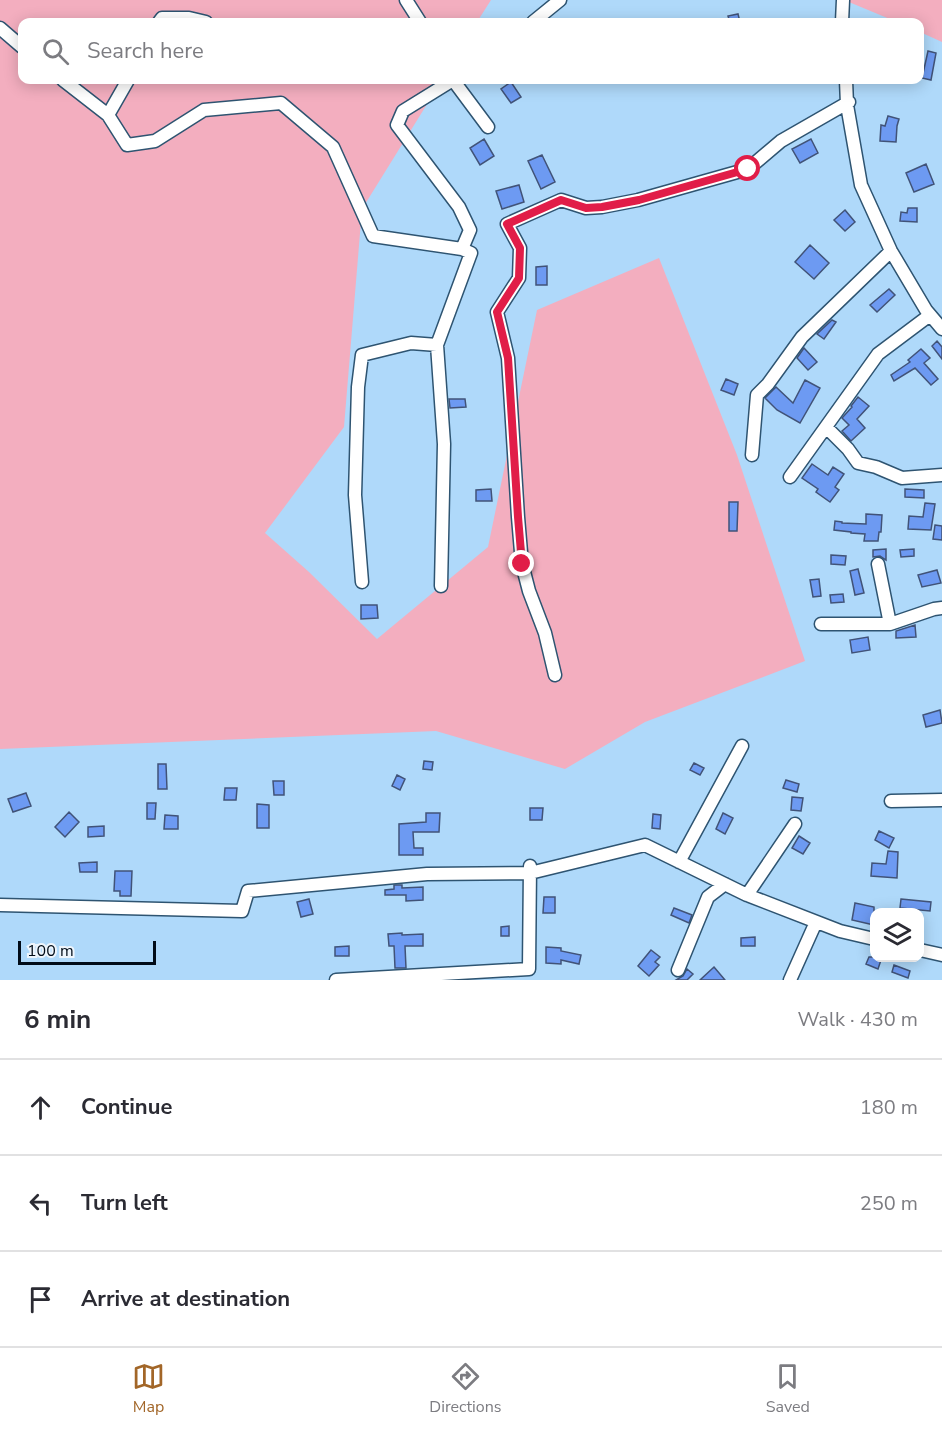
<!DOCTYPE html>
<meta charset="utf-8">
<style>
body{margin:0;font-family:"Nunito Sans",sans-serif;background:#f7f7f7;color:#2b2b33}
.controls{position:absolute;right:18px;bottom:18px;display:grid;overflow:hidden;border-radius:12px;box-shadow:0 3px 15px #0003}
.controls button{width:54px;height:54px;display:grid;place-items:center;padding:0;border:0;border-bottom:2px solid #e1e1e2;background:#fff;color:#2b2b33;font:30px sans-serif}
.scale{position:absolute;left:18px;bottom:15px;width:138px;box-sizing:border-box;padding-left:6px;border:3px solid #010c18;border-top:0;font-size:16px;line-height:21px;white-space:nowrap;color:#010c18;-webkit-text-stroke:4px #edf5fc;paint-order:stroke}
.stop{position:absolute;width:18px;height:18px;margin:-14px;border:4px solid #e11d48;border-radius:50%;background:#fff}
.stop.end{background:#e11d48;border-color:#fff;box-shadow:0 2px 6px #0008}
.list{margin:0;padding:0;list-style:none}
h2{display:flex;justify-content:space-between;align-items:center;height:78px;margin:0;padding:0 24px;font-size:26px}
h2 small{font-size:20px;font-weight:400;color:#7c7c81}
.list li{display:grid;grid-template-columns:39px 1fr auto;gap:18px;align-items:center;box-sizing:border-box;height:96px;padding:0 24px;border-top:2px solid #e1e1e2}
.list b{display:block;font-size:22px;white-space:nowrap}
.list em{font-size:20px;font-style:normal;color:#7c7c81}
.icon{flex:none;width:33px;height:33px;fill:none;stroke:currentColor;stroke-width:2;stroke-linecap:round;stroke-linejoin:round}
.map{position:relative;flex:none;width:942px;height:980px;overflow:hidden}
.search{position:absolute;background:#fff;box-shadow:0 3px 15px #0003;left:18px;right:18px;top:18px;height:66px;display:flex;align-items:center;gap:15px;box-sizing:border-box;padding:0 21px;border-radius:12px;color:#7c7c81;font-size:22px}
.sheet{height:366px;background:#fff}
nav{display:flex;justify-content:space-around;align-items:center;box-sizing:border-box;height:84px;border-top:2px solid #e1e1e2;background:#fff;font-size:16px;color:#7c7c81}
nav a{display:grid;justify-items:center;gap:3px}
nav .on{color:#a26628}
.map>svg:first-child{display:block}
</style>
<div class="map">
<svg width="942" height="980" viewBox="0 0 942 980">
<rect width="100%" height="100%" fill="#afd9fa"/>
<path fill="#f3aebf" d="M0,0H491L477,22H22V80H442L362,209L344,427L265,533L309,572L377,639L488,547L537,310L659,258L737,455L805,661L645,722L565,769L436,731L0,749Z
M844,0H942V42L920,32V22H897Z"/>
<path fill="#6d9af2" stroke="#415378" stroke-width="1.5" d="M738,14L740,22H730L728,16Z
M928,51L936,53L931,80L922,78Z
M511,82L521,97L511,103L501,89Z
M888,116L899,119L897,126L896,142L880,141L881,125L885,126Z
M484,139L494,156L480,165L470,148Z
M811,139L818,153L800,163L792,149Z
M542,155L555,182L541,189L528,161Z
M926,164L934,184L914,192L906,173Z
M519,185L524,202L502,209L496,191Z
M908,208H917V222L900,221L901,212L907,213Z
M845,210L855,222L845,231L834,220Z
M810,245L829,263L814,279L795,262Z
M547,266V285H536V267Z
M889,289L895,295L877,312L870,305Z
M832,320L836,322L824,339L817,334Z
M937,341L942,347V359L932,346Z
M804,348L817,362L808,370L797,358Z
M921,349L930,358L924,363L938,379L931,385L915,368L894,381L891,375L910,362L908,360Z
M726,379L738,384L734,395L721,390Z
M805,380L820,388L800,423L777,410L765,398L776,387L793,403Z
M858,397L869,406L857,419L865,428L851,441L842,431L849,425L842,418L852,407L851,406Z
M449,399H465L466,407L450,408Z
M812,464L828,475L833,467L844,474L835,487L839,490L830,502L816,492L818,489L802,478Z
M491,489L492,501H476V490Z
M905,489L924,490V498L905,497Z
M729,502H738L737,531H729Z
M925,503L935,504L931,530L908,529L909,516L923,517Z
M866,514L882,515L881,532H879L878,541H864L865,534L851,533V532L834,530L835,521L842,522V523L866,524Z
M935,525L942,526V540L933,539Z
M886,549V560L880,556L873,557V550Z
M914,549V556L901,557L900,550Z
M831,555L846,556L845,565L831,564Z
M858,569L864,593L855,595L850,571Z
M937,570L941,583L922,587L918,575Z
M819,579L821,596L813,597L810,580Z
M843,594L844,602L831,603L830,595Z
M361,605H377L378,618L361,619Z
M915,625L916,637L896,638V631Z
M868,637L870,650L852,653L850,640Z
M940,710L942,723L926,727L923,715Z
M424,761L433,762L432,770L423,769Z
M694,763L704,768L700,775L690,770Z
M158,764H166L167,789H158Z
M397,775L405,779L400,790L392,786Z
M786,780L799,784L797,792L783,788Z
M273,781H284V795H274Z
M225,788H237L236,800H224Z
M26,793L31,806L13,812L8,799Z
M792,797L803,798L801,811L791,810Z
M147,803H156L155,819H147Z
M257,804L269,805V828H257Z
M530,808H543L542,820H530Z
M69,812L79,822L65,837L55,827Z
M426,813H440L439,832H413L414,848H423V855H399V824L426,822Z
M723,813L733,818L725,834L716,829Z
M653,814L661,815L660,829L652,828Z
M165,815L178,816V829H164Z
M104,826V836L88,837V827Z
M879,831L894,838L889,848L875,840Z
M799,836L810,843L803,854L792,848Z
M888,851L898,852L897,878L871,876L872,863L886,864Z
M97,862V872H80L79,863Z
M115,871H132L131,896H120V891H114Z
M394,885H402V888L423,887V900L406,901V895H385V890L394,889Z
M544,897H555V913H543Z
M309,899L313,914L301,917L297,902Z
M901,899L931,902L930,911L900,908Z
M855,903L874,907V925L852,920Z
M674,908L692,915L689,923L671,915Z
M509,926V936H501V927Z
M402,933V935L423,934V946H405L406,968H395L394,946H389L388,934Z
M755,937V946H741V938Z
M349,946V956H335V947Z
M546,947L561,948V951L581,955L579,964L561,960V964L546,963Z
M651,950L660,957L655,962L659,965L649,976L638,966Z
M869,957H882L878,969L866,964Z
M894,965L910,971L908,978L892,972Z
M714,967L725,980H700Z
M687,969L693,974L687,980H676L683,976Z"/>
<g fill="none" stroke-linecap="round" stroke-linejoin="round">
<defs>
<path id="minor" d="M406,0L420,22
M159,22L162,18H189L206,22
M533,22L560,0
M842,22L843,0
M0,28L22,47
M63,80L108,115L127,145L155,141L204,110L281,103L333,147L373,236L462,249L471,253L437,345L444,444L441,586
M453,80L403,111L397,125L459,207L470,230L462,249
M453,80L488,127
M846,80L847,105L861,185L891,251L926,310L942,329
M108,115L128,80
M826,427L848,449L858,463L876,467L902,478L942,475
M752,455L757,395L768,384L802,337L891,251
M790,477L878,354L930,315
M878,564L890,624
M362,582L355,495L358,387L362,355L411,343L437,345
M821,624H890L934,609L942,608
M555,675L545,633L529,591L522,564L518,517L508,358L497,312L519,278L520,248L507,224L561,200L586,208L602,207L638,200L748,169L781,141L849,102
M891,801L942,800
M679,862L742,746
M747,895L795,824
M0,905L242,911L248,891L427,874L530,873L645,845L747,895L840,931L874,939
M920,950L942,955
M678,970L708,897L725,884
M336,980L529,969L530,866
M790,980L816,922"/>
</defs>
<use href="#minor" stroke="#2e5471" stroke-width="15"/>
<use href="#minor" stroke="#fff" stroke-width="12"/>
</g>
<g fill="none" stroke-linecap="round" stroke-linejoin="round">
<path stroke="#e11d48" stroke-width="8" d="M522,564L518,517L508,358L497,312L519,278L520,248L507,224L561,200L586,208L602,207L639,200L748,169"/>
</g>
</svg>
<div class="controls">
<button><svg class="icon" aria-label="layers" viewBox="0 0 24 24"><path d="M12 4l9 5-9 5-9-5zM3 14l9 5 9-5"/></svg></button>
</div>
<div class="scale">100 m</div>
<div class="stop" style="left:748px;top:169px"></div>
<div class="stop end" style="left:522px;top:564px"></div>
<div class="search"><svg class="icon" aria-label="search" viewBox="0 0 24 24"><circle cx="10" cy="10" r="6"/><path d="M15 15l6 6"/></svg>Search here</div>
</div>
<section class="sheet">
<h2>6 min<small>Walk · 430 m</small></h2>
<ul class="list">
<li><svg class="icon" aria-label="ahead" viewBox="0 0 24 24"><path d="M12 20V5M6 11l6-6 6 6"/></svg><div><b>Continue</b></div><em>180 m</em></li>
<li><svg class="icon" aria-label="left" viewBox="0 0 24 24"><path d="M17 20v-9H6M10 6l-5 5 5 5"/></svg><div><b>Turn left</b></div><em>250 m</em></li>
<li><svg class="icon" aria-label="arrive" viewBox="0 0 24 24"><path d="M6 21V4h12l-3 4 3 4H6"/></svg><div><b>Arrive at destination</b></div></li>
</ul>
</section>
<nav>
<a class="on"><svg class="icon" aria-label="map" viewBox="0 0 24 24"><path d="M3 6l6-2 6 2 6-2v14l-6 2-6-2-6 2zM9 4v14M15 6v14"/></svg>Map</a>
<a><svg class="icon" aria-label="directions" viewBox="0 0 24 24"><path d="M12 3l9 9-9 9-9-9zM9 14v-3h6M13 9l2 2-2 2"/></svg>Directions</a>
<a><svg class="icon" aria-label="saved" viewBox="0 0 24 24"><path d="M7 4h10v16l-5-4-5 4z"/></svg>Saved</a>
</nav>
